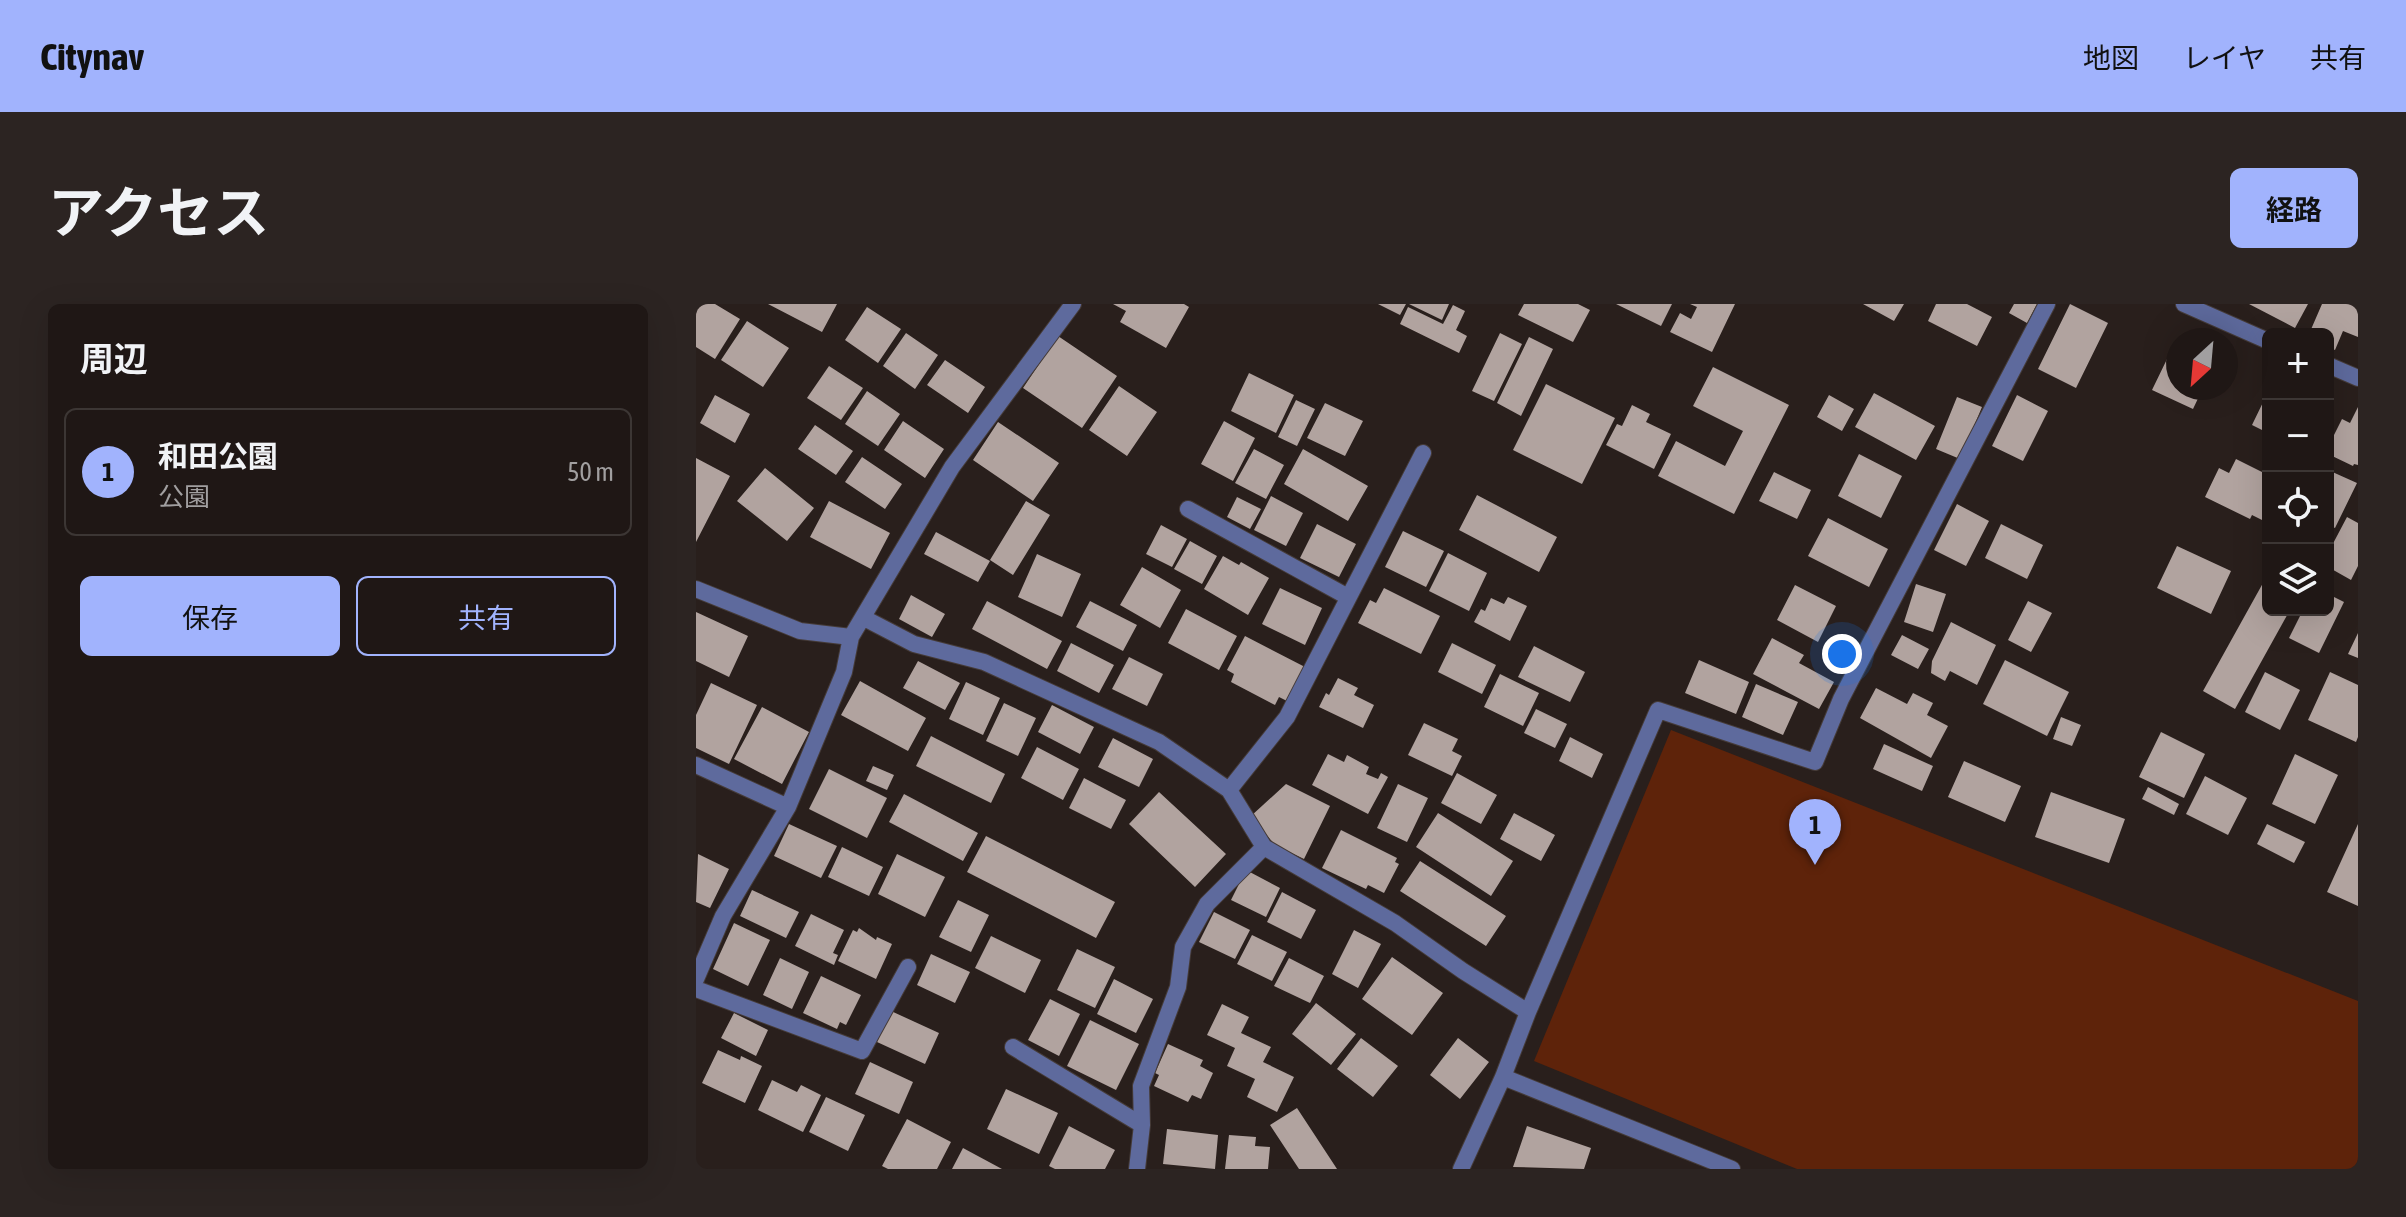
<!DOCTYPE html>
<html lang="ja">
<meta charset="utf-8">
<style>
body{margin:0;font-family:"Asap Condensed","Noto Sans JP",sans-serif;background:#2c2422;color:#f1f3f6}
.controls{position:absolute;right:24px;top:24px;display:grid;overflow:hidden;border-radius:12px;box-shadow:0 8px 32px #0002}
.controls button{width:72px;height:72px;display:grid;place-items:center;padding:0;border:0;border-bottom:2px solid #3c3634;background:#1f1715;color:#f1f3f6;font:40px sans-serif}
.compass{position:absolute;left:1470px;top:24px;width:72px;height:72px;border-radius:50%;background:#1f1715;box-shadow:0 8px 32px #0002;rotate:206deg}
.you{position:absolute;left:1146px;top:350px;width:28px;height:28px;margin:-20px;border:6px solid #fff;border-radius:50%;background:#1a73e8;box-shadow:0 0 0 12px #1a73e833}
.badge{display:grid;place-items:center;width:52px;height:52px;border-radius:50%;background:#a1b3fd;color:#111;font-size:26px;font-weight:700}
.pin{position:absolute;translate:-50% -66px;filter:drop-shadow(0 2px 4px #0008)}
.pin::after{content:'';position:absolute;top:42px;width:28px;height:24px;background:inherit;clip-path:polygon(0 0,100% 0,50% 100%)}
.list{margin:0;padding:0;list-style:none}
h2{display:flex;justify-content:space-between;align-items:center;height:104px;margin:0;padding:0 32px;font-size:34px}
h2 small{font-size:26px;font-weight:400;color:#a19fa0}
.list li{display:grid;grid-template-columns:52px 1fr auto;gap:24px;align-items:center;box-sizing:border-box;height:128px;margin:0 16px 16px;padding:0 16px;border:2px solid #3c3634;border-radius:12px}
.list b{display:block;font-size:30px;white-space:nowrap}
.list p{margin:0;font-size:26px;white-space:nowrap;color:#a19fa0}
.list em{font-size:26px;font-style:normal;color:#a19fa0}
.actions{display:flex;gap:16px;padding:24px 32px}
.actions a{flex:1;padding:18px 0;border:2px solid #a1b3fd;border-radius:12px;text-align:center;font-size:28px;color:#a1b3fd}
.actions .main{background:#a1b3fd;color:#111}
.icon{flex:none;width:44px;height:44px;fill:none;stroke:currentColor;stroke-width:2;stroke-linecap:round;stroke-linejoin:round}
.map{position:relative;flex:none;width:1662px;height:865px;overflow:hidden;border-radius:12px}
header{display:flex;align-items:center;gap:48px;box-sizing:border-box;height:112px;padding:0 40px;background:#a1b3fd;color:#111}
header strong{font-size:38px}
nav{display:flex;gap:44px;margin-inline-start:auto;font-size:28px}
.intro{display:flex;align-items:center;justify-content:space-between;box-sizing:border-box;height:192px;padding:0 48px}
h1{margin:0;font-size:56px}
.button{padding:20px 36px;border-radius:12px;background:#a1b3fd;color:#111;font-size:28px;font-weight:700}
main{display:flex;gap:48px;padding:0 48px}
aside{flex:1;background:#1f1715;border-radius:12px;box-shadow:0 8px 32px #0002}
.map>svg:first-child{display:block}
</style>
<header>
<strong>Citynav</strong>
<nav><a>地図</a><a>レイヤ</a><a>共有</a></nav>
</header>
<div class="intro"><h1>アクセス</h1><a class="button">経路</a></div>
<main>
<aside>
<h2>周辺<small></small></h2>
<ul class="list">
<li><span class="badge">1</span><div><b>和田公園</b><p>公園</p></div><em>50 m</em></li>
</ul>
<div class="actions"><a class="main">保存</a><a>共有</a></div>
</aside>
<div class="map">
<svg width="1662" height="865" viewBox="0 0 1662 865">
<rect width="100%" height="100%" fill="#291f1c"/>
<path fill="#5e230a" d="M975,426L1662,697V865H1101L838,757Z"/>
<path fill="#b1a39f" d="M0,0H19L44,15L19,55L0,43Z
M72,0H141L126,28Z
M417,0H488L493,3L470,44L424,18L430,7Z
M682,0H710L704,11Z
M713,0H753L746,16Z
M828,0H882L894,6L877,38L822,11Z
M920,0H976L965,22Z
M994,0H1039L1016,48L974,28L984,9L995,15L1001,3Z
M1167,0H1208L1198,17Z
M1240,0H1271L1296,13L1281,42L1232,17Z
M1318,0H1341L1331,19L1313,9Z
M1374,0L1412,19L1380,84L1342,65Z
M1553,0H1612L1599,24Z
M1626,0H1662V33L1647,27L1639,46L1632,43V30H1613Z
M757,1L769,7L760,26L771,32L763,49L704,20L712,3L747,20Z
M171,3L205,25L182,59L149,36Z
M51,17L93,44L67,83L25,56Z
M210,29L242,51L219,85L187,62Z
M804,29L826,40L798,97L776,87Z
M362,32L421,72L386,124L327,84Z
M833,33L857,45L825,112L801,99Z
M1472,53L1482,58V84H1507L1497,105L1456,86Z
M249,56L289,83L272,109L231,81Z
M133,62L167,84L145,116L111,94Z
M1017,63L1093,101L1038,210L962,172L980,137L1029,162L1047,127L997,102Z
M553,69L598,91L580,129L535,107Z
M850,80L919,114L886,180L817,146Z
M423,82L461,108L431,152L393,126Z
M171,87L204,110L182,142L149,120Z
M1572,88V129L1556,121Z
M1178,89L1239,122L1220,156L1159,123Z
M19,91L54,110L39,139L4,119Z
M1133,91L1158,105L1146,127L1121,113Z
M1321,91L1352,107L1327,157L1296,142Z
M1261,93L1286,103L1264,155L1240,145Z
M600,96L619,105L601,142L582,133Z
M629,99L667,117L649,152L611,134Z
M936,101L954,110L950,118L975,130L958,165L910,141L921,120L926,122Z
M1662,103V161L1658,160L1657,162L1632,150V143L1646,115L1654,119Z
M207,117L248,145L229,174L188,146Z
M528,117L559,134L537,177L505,160Z
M302,118L363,159L337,197L277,156Z
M119,121L157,147L140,171L102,145Z
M558,145L588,161L570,195L539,179Z
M607,145L672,182L652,217L588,180Z
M1163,150L1206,172L1185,214L1142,192Z
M166,153L206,180L189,205L149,178Z
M0,154L34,172L0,238Z
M1540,155L1572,171V209L1568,217L1556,211L1554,215L1509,193L1523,164L1533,169Z
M69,164L118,204L91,237L41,197Z
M1632,166L1661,179L1639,224L1632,221Z
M1078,168L1115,186L1101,215L1063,197Z
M781,191L861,233L843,268L763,226Z
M575,192L607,209L590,242L558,226Z
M541,193L565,205L554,225L531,213Z
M133,197L194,229L175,265L114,233Z
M330,197L354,211L317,271L294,256Z
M1261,200L1293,217L1270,262L1238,246Z
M1651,213L1662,219V262L1655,276L1632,263V249Z
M1132,214L1192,245L1173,283L1112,252Z
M621,220L660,240L643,273L604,254Z
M1305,220L1347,241L1331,275L1289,254Z
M465,221L491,235L476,263L450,250Z
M707,227L748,247L730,283L689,263Z
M240,228L294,257L282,278L228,250Z
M494,237L521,252L506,280L478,265Z
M1481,242L1535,267L1515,310L1461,284Z
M752,249L791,269L773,307L733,287Z
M341,250L385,270L366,313L322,293Z
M527,252L543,261L545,258L573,274L552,311L508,285Z
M446,263L485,286L464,324L424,301Z
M1572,270V306H1594L1539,405L1507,387Z
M1220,280L1250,290L1237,328L1208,318Z
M1099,281L1140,302L1122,338L1081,316Z
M584,284L626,304L609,341L566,320Z
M688,284L744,312L725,350L662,319L674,296L680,299Z
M1632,290L1648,298L1623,349L1593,334L1607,306H1632Z
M215,291L249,310L236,333L203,315Z
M812,293L831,302L814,337L778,318L785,305L789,307L795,294L808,300Z
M291,297L366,337L351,365L276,325Z
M394,297L441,321L427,347L380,323Z
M1332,297L1356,309L1335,348L1312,336Z
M490,305L541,332L523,366L472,339Z
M0,308L52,332L33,373L0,357Z
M1255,318L1300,341L1281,381L1254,367L1249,377L1235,369L1236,357Z
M1662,329V354L1652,350Z
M1206,331L1233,345L1222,365L1195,351Z
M549,332L609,363L591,397L583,393L579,401L535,378L538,370L531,366Z
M1076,334L1108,351L1103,359L1138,378L1123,405L1057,370Z
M375,339L418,361L403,389L361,367Z
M756,339L800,361L786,390L742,368Z
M838,342L889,368L874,398L822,373Z
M433,353L467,370L451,402L416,385Z
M1003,356L1053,378L1040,410L989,389Z
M1309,356L1373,388L1351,432L1287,400Z
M222,357L264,379L249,406L207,384Z
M1569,368L1604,386L1584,426L1549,408Z
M1634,368L1662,381V433L1660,438L1612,416Z
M804,370L843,389L827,422L788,403Z
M642,374L662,384L658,391L678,401L667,424L623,403L630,389L633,391Z
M164,377L230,414L212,447L145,411Z
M270,378L304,394L287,431L253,415Z
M15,379L61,401L33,460L0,444V411Z
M1060,380L1102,398L1087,431L1046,413Z
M1180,384L1211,400L1217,389L1237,399L1231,411L1252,422L1235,454L1164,414Z
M308,399L340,414L322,452L290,437Z
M356,401L398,423L384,450L342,428Z
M66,403L113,428L86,480L38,455Z
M840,405L871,420L859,444L828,429Z
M1365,413L1385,421L1376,442L1357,435Z
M728,419L762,435L756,447L766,452L756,472L712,451Z
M1465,428L1509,450L1488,494L1443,473Z
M235,432L309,470L295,499L220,462Z
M874,433L907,450L896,474L863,457Z
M417,434L457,455L443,483L402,463Z
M1188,440L1237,462L1226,487L1177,465Z
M341,443L383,465L367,496L325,474Z
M632,450L648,458L651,451L673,463L670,470L682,475L685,469L692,473L672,510L616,481Z
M1599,450L1642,471L1619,520L1576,500Z
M1268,457L1325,482L1309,518L1252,493Z
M177,462L198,471L191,486L170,477Z
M133,465L191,494L171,534L113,505Z
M761,469L801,491L785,520L745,499Z
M1509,472L1551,494L1532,531L1490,510Z
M388,474L430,496L415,525L373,504Z
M590,480L634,502L608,555L579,541L555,512Z
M702,480L732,494L711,538L681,524Z
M1452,483L1483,500L1478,511L1446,495Z
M463,488L530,550L499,583L433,520Z
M1355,488L1429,515L1413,559L1339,533Z
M208,490L282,529L267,557L193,518Z
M742,509L817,557L795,592L720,543Z
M818,509L859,531L845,557L804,535Z
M93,520L141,542L125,574L78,552Z
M1571,520L1609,538L1598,559L1561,540Z
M1662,520V602L1631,588Z
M645,526L701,554L699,558L703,560L688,589L672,581L670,585L626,564Z
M290,532L419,598L400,634L271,568Z
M146,543L187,563L173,592L132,573Z
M2,550L33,565L14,604L0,598Z
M201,550L249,573L229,613L182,590Z
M724,557L810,612L790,642L704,587Z
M550,566L584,584L570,613L535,596Z
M56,586L103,608L90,634L44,612Z
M586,588L620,606L605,635L571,618Z
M262,596L293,611L275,648L243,633Z
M518,608L554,626L539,655L503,638Z
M115,610L148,626L137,649L142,651L138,661L99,642Z
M38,619L74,636L52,682L17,665Z
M163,624L180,636L181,633L196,640L180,675L142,657L157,626L161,628Z
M658,626L685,640L662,684L636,670Z
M556,631L591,648L576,677L541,660Z
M295,632L345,656L329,689L279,664Z
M381,645L419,663L399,704L361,686Z
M235,650L274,668L259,699L221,681Z
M696,653L747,689L716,731L666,695Z
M84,654L113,668L96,705L67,691Z
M593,654L628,672L614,699L578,682Z
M125,672L165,691L150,721L144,718L141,725L107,709Z
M418,675L457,695L440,729L401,710Z
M354,695L384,710L363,752L332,736Z
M620,699L660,730L635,761L596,730Z
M526,700L553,713L545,729L575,743L567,758L598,773L581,808L551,793L559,775L531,762L539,744L511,731Z
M195,707L243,729L229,760L181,738Z
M38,709L72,726L60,752L25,734Z
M394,716L443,740L420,786L371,762Z
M665,734L702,762L677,793L641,765Z
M762,734L793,758L764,795L734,771Z
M472,740L507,756L504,762L517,769L505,795L496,791L492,798L458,782L463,771L459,769Z
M22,746L44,756L45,752L66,762L49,799L6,779Z
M174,758L217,778L203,810L159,790Z
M76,776L101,788L105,781L125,791L107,828L62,806Z
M310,785L362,809L343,850L291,825Z
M130,793L169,811L152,847L113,828Z
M601,804L641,865H603L574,821Z
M211,815L255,838L241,865H192L186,862Z
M373,822L419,846L409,865H359L353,862Z
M831,822L895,844L888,865L817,863Z
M471,825L522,831L519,865L467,860Z
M533,831L560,833L559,842L574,843L572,865H529Z
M267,844L306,865H256Z"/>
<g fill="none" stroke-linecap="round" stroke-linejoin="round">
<defs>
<path id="street" d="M1488,0L1572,37
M1632,61L1662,74
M492,205L652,293
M0,285L104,327L155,333
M168,314L218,340L288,358L463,438L533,486L568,543L699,619L767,667L832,708
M0,461L92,503
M533,486L591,413L727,149
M0,675L27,612L92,503L148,368L155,333L256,163L377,0
M0,685L166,747L212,663
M317,743L446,821
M807,773L1036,865
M441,865L446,821L445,782L482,683L487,643L511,600L568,543
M765,865L807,773L832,708L962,406L1119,458L1145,395L1351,0"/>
</defs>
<use href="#street" stroke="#453b38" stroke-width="18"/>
<use href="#street" stroke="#5e6a9d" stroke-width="16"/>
</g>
</svg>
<div class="controls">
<button>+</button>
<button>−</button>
<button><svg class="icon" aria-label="locate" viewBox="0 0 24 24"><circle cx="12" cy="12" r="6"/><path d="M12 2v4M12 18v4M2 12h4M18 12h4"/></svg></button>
<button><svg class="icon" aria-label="layers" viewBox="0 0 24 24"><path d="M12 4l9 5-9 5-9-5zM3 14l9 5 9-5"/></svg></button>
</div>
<svg class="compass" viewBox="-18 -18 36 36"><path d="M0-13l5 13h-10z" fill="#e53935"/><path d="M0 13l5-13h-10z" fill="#a19fa0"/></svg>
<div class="you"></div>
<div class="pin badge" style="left:1119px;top:561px">1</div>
</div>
</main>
